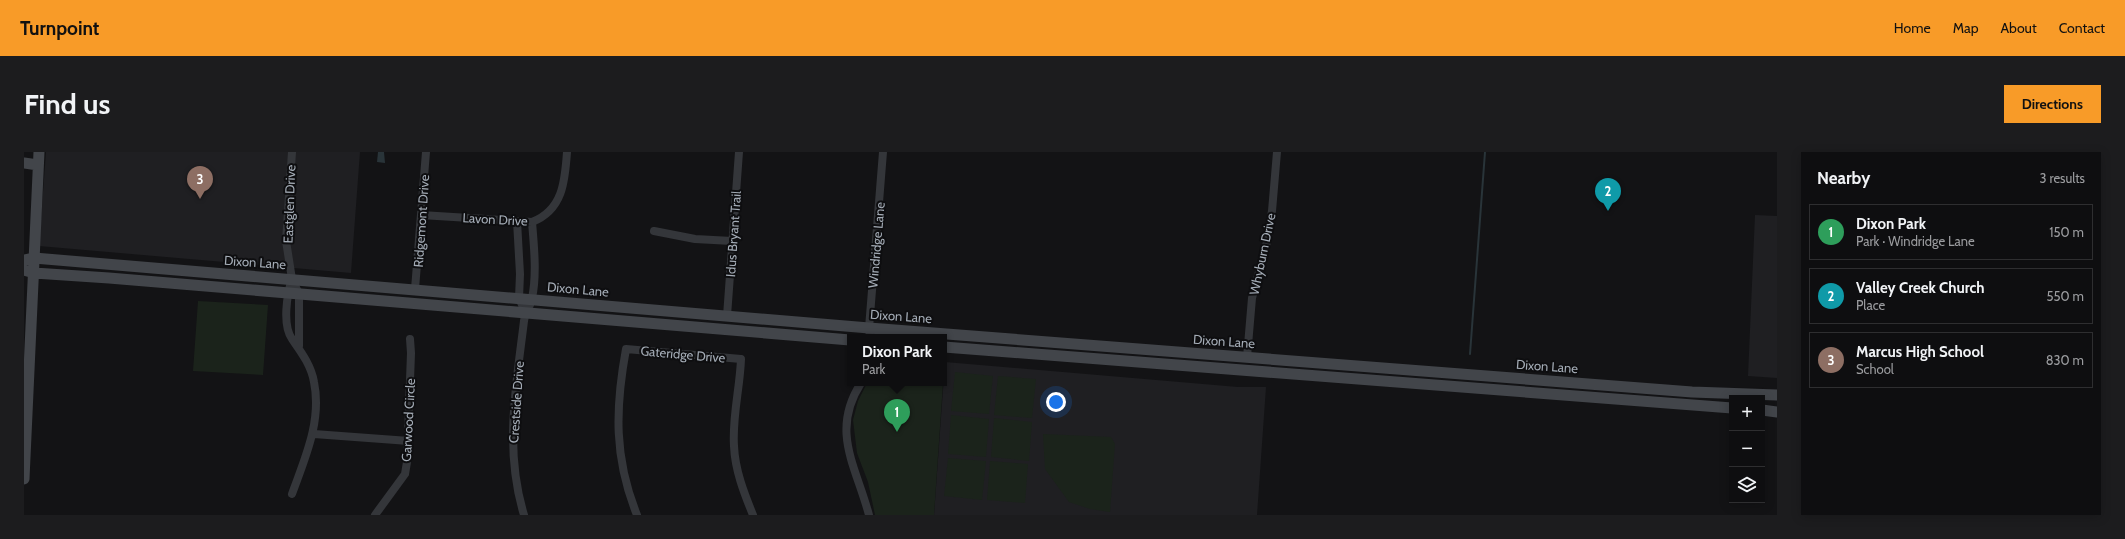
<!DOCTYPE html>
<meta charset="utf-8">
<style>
body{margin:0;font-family:Cabin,sans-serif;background:#1c1c1e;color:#f1f3f6}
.controls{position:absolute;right:12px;bottom:12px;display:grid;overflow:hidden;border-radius:0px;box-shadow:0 2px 10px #0003}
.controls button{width:36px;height:36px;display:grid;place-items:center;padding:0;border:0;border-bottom:1px solid #2e2e30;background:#0e0e10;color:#f1f3f6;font:20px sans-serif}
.you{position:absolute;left:1032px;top:250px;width:14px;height:14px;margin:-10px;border:3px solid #fff;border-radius:50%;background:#1a73e8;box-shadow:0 0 0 6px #1a73e833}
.badge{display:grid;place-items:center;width:26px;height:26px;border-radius:50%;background:#f89b28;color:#fff;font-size:13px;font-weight:700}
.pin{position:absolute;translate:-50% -33px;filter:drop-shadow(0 1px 2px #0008)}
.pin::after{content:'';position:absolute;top:21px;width:14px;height:12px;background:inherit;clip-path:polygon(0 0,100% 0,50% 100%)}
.popup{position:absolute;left:823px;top:182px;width:100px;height:52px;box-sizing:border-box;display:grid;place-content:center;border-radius:0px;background:#0e0e10;filter:drop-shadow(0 1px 3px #0005);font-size:13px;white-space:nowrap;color:#9b9c9f}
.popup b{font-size:15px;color:#f1f3f6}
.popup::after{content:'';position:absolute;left:50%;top:100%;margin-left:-8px;border:8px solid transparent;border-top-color:#0e0e10}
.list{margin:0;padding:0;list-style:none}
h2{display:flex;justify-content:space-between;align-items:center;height:52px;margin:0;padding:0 16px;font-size:17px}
h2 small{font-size:13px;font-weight:400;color:#9b9c9f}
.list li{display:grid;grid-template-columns:26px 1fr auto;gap:12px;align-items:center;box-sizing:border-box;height:56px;margin:0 8px 8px;padding:0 8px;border:1px solid #2e2e30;border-radius:0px}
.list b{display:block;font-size:15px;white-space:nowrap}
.list p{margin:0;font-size:13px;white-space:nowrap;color:#9b9c9f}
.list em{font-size:13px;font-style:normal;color:#9b9c9f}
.icon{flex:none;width:22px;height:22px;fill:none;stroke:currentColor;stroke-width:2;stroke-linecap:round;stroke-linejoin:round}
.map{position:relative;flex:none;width:1753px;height:363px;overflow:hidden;border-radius:0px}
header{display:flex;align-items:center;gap:24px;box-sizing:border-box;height:56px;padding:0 20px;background:#f89b28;color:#111}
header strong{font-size:19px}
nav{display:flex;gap:22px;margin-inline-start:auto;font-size:14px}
.intro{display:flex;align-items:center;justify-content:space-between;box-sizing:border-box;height:96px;padding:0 24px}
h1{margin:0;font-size:28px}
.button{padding:10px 18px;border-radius:0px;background:#f89b28;color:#111;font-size:14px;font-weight:700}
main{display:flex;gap:24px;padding:0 24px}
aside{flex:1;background:#0e0e10;border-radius:0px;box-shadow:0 2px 10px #0003}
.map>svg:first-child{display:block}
</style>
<header>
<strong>Turnpoint</strong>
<nav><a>Home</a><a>Map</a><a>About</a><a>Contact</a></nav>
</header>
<div class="intro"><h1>Find us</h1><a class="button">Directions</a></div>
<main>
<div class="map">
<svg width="1753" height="363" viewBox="0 0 1753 363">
<rect width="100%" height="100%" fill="#131315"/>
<path fill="#1f1f22" d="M22,0H336L327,121L15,94Z
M1731,63L1753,64V226L1724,224Z
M921,210L1214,235H1242L1233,363H910Z"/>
<path fill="#1b231b" d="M174,149L244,153L239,223L169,219Z
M931,220L969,224L965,262L927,259Z
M974,224L1012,227L1008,266L970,263Z
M843,231H919L910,363H851L844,330L833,301L829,268L834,249Z
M927,263L965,267L962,305L924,302Z
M970,266L1008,270L1005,309L967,305Z
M1019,282L1087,285L1091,292L1086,360L1066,357L1045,350L1021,317Z
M924,306L962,309L958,348L920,344Z
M966,309L1004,312L1001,351L963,348Z"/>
<path fill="#293439" d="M354,0H360L361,11L353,10Z"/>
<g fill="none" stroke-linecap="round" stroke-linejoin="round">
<path stroke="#293439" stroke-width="2" d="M1446,202L1461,0"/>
<path stroke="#34363a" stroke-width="8" d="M268,0L262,89L268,127L275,142V194
M397,63L508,70C539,58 541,29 543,0
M493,69L496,122L495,146L501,160
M630,79L671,87L708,89
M268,127C263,142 258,173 268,187C277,200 287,213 290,230C298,269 281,306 268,342
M391,137L402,0
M703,164L715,0
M846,185L845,176L859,0
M1223,205L1228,146L1243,90L1248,59L1253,0
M837,231C806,279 832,314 845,363
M290,282L385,289
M351,363L381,322L383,310L387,201L386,187
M500,363C480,297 492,235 500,169C501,160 507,154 508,146C513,123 510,94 508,70
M613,363C590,306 591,257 602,197L717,207C716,236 708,265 710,294C711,318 720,341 729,363"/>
<path stroke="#42454a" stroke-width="11" d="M0,11L14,13
M0,108L10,106L845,176L1668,240L1753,243
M0,118L10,121L85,126L826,188
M920,195L1708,256
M1738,258L1753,260
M0,327L15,0"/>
</g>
<g text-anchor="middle" stroke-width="4" stroke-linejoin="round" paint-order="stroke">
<g font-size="13" fill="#a4acb6" stroke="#0e0e10">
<text transform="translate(265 52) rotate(-88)" y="5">Eastglen Drive</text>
<text transform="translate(471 67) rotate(3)" y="5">Lavon Drive</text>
<text transform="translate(397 69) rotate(-86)" y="5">Ridgemont Drive</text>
<text transform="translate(709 82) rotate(-86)" y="5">Idus Bryant Trail</text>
<text transform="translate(852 93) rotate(-85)" y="5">Windridge Lane</text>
<text transform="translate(1238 102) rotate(-78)" y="5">Whyburn Drive</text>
<text transform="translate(231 110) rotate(4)" y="5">Dixon Lane</text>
<text transform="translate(554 137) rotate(5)" y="5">Dixon Lane</text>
<text transform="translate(877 164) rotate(4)" y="5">Dixon Lane</text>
<text transform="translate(1200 189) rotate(4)" y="5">Dixon Lane</text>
<text transform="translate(659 202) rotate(5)" y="5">Gateridge Drive</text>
<text transform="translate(1523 214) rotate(4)" y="5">Dixon Lane</text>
<text transform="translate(492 250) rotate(-86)" y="5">Crestside Drive</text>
<text transform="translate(384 268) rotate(-87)" y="5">Garwood Circle</text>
</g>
</g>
</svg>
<div class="controls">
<button>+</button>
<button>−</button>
<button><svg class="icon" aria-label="layers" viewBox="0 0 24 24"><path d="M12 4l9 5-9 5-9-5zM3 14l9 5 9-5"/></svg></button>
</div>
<div class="you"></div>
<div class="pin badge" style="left:873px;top:280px;background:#2e9e5b">1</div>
<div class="popup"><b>Dixon Park</b>Park</div>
<div class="pin badge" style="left:1584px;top:59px;background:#0f9aa8">2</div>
<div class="pin badge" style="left:176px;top:47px;background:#8d6e63">3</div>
</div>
<aside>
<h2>Nearby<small>3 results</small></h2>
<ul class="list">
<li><span class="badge" style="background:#2e9e5b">1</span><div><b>Dixon Park</b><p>Park · Windridge Lane</p></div><em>150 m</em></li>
<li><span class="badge" style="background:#0f9aa8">2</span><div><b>Valley Creek Church</b><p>Place</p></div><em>550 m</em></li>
<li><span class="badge" style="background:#8d6e63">3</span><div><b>Marcus High School</b><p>School</p></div><em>830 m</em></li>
</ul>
</aside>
</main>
